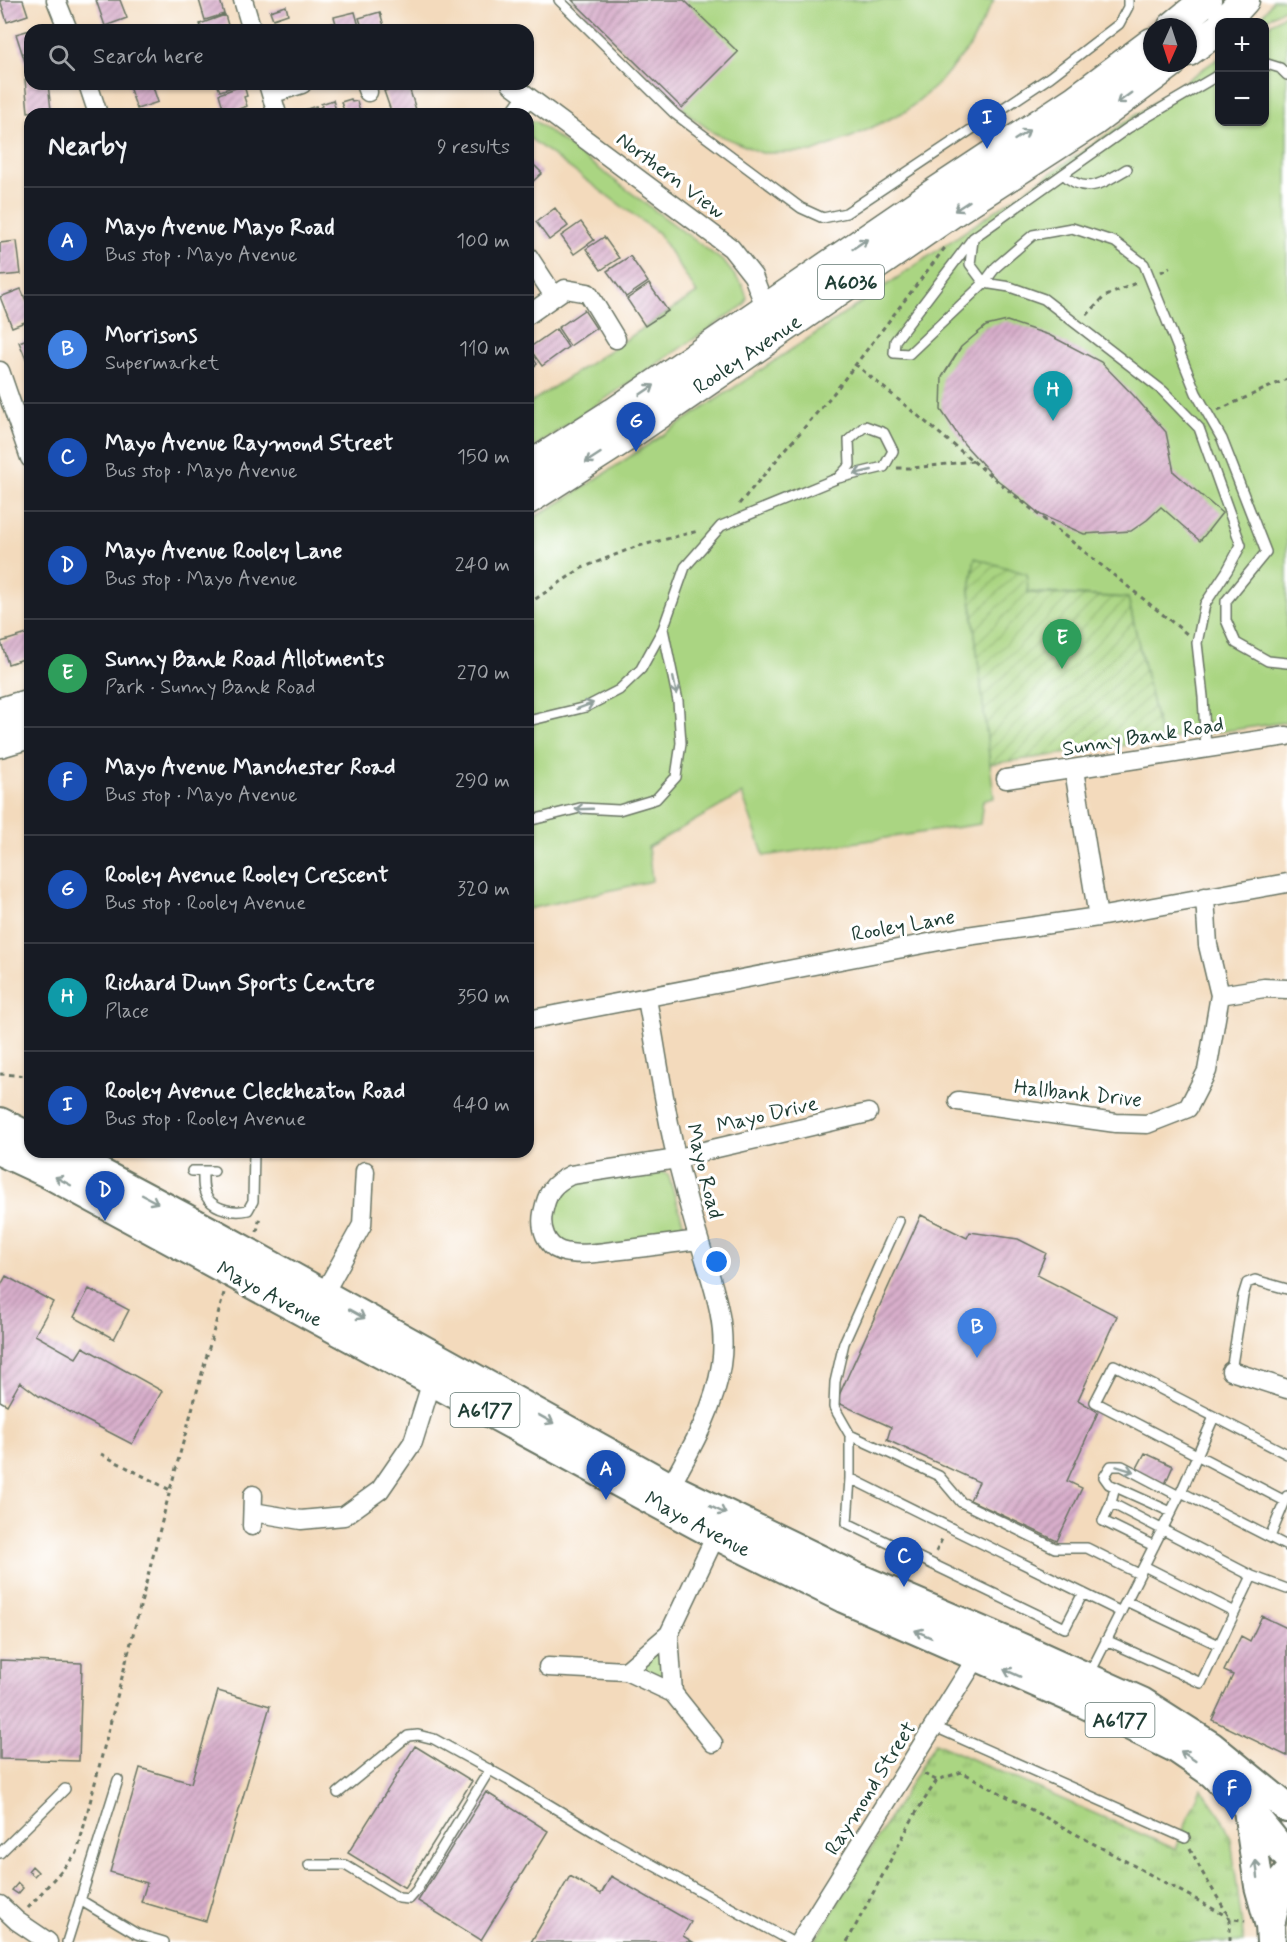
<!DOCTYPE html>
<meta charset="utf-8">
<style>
body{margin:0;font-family:Mynerve,sans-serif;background:#20242c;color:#f1f3f6}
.controls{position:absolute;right:18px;top:18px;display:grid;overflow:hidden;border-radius:12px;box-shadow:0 2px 4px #0004}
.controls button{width:54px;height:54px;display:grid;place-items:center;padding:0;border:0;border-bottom:2px solid #363941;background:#171b24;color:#f1f3f6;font:30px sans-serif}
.compass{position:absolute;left:1143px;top:18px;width:54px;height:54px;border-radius:50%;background:#171b24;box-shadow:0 2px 4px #0004;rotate:183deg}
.you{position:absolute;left:717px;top:1262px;width:21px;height:21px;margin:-15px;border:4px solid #fff;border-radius:50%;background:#1a73e8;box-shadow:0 0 0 9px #1a73e833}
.badge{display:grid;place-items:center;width:39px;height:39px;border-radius:50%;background:#ea580c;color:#fff;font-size:20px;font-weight:700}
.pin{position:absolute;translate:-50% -50px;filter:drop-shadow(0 2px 3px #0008)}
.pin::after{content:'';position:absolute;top:32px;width:21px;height:18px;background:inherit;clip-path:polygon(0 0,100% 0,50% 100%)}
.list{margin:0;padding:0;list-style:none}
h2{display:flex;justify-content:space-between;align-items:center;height:78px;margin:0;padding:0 24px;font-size:26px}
h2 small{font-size:20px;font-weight:400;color:#9ea1a6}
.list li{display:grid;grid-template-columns:39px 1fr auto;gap:18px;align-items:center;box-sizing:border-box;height:108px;padding:0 24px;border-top:2px solid #363941}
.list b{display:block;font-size:22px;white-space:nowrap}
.list p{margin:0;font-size:20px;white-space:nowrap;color:#9ea1a6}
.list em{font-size:20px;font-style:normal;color:#9ea1a6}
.icon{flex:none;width:33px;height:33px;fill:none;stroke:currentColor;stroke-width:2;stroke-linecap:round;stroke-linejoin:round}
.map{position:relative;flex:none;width:1287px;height:1942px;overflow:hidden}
.search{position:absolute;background:#171b24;box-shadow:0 2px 4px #0004;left:24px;top:24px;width:510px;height:66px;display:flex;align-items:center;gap:15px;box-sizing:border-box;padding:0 21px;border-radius:18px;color:#9ea1a6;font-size:22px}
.panel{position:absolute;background:#171b24;box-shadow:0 2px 4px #0004;left:24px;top:108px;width:510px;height:1050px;border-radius:18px}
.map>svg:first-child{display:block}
</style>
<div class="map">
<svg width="1287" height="1942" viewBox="0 0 1287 1942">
<defs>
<pattern id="park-tufts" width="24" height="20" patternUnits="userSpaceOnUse" patternTransform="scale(1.5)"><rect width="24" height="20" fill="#aad582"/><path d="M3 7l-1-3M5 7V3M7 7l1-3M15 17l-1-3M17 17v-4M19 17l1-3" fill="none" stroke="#8aae6b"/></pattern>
<pattern id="garden-furrows" width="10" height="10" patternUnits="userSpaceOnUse" patternTransform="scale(1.5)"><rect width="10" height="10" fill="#aad582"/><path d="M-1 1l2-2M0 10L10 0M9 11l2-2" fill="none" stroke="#8aae6b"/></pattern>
<pattern id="building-hatch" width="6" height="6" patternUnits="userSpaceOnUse" patternTransform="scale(1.5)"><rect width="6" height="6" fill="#d8aecb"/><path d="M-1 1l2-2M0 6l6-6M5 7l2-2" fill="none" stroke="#af8fa6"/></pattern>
</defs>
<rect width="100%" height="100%" fill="#fff"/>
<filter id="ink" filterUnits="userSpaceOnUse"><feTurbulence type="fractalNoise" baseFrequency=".0167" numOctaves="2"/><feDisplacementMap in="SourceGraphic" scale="12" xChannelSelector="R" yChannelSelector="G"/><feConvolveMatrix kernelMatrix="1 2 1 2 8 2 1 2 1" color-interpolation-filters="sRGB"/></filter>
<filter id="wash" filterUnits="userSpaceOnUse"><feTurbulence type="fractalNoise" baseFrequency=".008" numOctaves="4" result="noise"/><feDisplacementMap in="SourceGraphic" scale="24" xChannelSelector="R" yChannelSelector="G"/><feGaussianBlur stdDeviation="1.35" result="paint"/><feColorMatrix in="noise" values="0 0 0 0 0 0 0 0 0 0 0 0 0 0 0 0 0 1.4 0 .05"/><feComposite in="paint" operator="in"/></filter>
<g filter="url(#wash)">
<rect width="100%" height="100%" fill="#f3dabc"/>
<path fill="#aad582" stroke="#64895b" stroke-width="1.5" d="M572,0H994L970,46L939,83L906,111L854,136L812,152L762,153L714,133L692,117Z
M1273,0H1287V7L1262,22H1258Z
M1287,13V722L1161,740L1128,598L1028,592L975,558L970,590L994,798L983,800L980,824L764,856L742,794L648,847L652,881L528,909V521L569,497L815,334L1219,58L1220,122H1264L1265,28Z
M528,121H535L724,262L743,286L747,298L744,305L528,451V404L697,293L658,233L528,137Z
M661,1172L668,1174L685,1229L681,1234C650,1239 592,1254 564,1244C555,1240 551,1230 551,1221C550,1206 556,1194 567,1184Z
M666,1644L670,1688L633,1671Z"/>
<path fill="url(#park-tufts)" stroke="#64895b" stroke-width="1.5" d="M935,1743L1175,1849L1201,1788L1222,1818L1231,1839L1244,1942H814Z"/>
<path fill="url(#garden-furrows)" stroke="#64895b" stroke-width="1.5" d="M975,558L1027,574L1028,593L1128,598L1161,740L990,764L970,590Z"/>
<g id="blocks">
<path fill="url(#building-hatch)" d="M0,0H23L28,15L7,22Z
M96,0H120L127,18L105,26Z
M199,0H220L224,14L205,20Z
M572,0H684L738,52L682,108Z
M286,6L288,14L273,19L270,11Z
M355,12L360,30H338L334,17Z
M380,12L385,30H363L359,18Z
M225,15L228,25L224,27L225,30H202L200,24Z
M333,23L335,30H317V28Z
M30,30V64L26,65L16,34Z
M30,79V84H48L51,110L28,112L25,80Z
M128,84H152L158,102L137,109Z
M217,84H241L220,91Z
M405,84H408L417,113L392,114L384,91Z
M244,85L247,96L244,97L247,106L225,114L219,94Z
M351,99L352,102L357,101L361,114H345L341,102Z
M333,100L337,114H321L319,108L322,106L321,104Z
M316,106L319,114H293Z
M246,109L248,114H231Z
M528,159L542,173L528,186Z
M555,208L568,226L549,240L536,222Z
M581,222L594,240L574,254L561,236Z
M604,237L619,258L601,270L586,249Z
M17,241L21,274L0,276V243Z
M630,256L648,282L626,297L607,271Z
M528,268L534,277L530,280L533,284L528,287Z
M649,284L668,311L645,326L627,299Z
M21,289L30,310V320L12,327L0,297Z
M584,310L596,328L570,346L558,328Z
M1007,321L1049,335L1101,362L1134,396L1166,432L1174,472L1222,513L1200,541L1161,507L1147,520L1131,531L1084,534L1041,515L995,478L964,444L941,410L942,377L961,347L986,326Z
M556,329L568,347L542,366L529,348Z
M30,338V369L19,342Z
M528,350L537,364L528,371Z
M30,633V657L8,664L1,642Z
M921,1215L967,1238L970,1232L1018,1239L1046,1253L1037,1275L1117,1316L1078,1400L1098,1412L1067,1481L1082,1488L1057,1541L970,1500L979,1482L887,1440L891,1427L836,1402Z
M6,1276L53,1302L35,1335L76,1358L83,1347L162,1391L132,1444L39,1396L20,1382L7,1405L0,1401V1287Z
M89,1289L129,1310L114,1339L74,1317Z
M1145,1453L1173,1466L1165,1484L1136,1470Z
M1262,1616L1287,1628V1756L1212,1720L1233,1675L1224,1671L1241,1636L1250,1641Z
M0,1660L82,1663L79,1761L0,1759Z
M218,1691L270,1706L206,1921L141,1902L147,1883L110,1872L140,1768L191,1783Z
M415,1746L472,1781L405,1888L348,1853Z
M486,1792L548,1831L481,1940L418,1901Z
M32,1866L38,1872L34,1876L28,1871Z
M570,1876L601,1894L611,1876L691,1922L683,1936L693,1942H531Z
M18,1883L23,1888L18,1894L12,1890Z"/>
</g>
</g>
<g filter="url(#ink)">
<use href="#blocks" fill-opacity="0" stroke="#697464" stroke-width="1.5"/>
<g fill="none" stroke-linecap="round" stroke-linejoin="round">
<defs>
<path id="service" d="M559,0L675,114L801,208L823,218L846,213L1050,77L1119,24L1128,7V0
M1264,63L1280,68L1287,75
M1220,74L1128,128L973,238L895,341L894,353L909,354L984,283L996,267L1033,235L1072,228L1115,242L1144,264L1196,393L1222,439L1266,552L1226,601V620L1236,643L1268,661L1287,663
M1063,174C1086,196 1103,183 1127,169
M973,240L970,264L984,283L1010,287L1044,299L1163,391L1199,428L1241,545L1227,571L1205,604L1197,643L1203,697L1206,749
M528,721L586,707L619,690L641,669L663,629L685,567L721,526L838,478L884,467L893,451L884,433L865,426L849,440L850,465L838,478
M528,821L580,808L619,810L656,799L676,777L681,743L678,701L663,629
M192,1171H214
M203,1171C203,1180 202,1191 208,1199C217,1210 235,1213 248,1210L253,1201L254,1152
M899,1221L844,1343L835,1382L834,1407L850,1435L939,1476L961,1502L1055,1548H1087L1139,1574
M1231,1371L1243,1296L1247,1283L1255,1280L1287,1289
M1287,1454L1114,1365L1095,1402L1285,1501L1287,1496
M850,1478V1435
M1115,1487L1111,1503L1252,1576
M1181,1492L1214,1417
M1111,1503L1103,1521L1154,1546
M1171,1512L1109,1484L1104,1477L1111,1466H1122L1179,1496
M1270,1537L1285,1501
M1144,1566L1235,1612
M1083,1593L1065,1628L847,1523L850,1478C940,1523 1030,1567 1121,1612
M1126,1601L1219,1645
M1106,1640L1201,1683L1252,1576L1287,1589
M1089,1675L1181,1492L1287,1546
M935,1727L1185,1838
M338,1793L408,1736L418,1735L434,1739L508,1780L606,1839L792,1942
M0,1853L65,1789
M309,1865H345L399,1898L409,1899L416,1891L490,1769
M80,1900L137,1934L164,1942
M67,1942L118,1780"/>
<path id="minor" d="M56,0L68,30
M243,0L252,30
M88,84L98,114
M268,84L277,114
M365,84L368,92
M511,84L731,248L753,276L766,309
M271,94L302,84
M515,114L527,97
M528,256L554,296
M528,315L565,289L588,293L616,339
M0,371L30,458
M1074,770L1098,917
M1006,779L1287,736
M1220,995L1264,988L1287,989
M647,999C657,1052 664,1107 677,1160C684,1187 691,1214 699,1240C711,1281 728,1321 721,1365C715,1408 691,1449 670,1487
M528,1020L960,937L1098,917L1287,883
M958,1101L1116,1123L1147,1124L1188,1108L1207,1071L1220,995L1208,945L1205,897
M699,1240C673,1243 647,1247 621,1250C602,1252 580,1257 561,1251C546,1246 540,1228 543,1213C547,1193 552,1184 571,1175L677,1159L704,1151L868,1113
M323,1295L362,1225L365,1171
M1231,1371L1287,1389
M253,1512L301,1520L344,1516L380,1490L413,1442L432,1381
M252,1526L253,1495
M548,1667L626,1671L669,1634
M626,1671L673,1693
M713,1743L673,1693L669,1634L716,1535
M0,1905L17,1921L48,1942
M799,1942L977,1657"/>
<path id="primary" d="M0,1122L30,1137
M0,1151L45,1172L716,1535L843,1598L1081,1702L1177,1749L1212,1773L1248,1808L1287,1856
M61,1152L217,1235L670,1487L854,1576L1031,1652L1142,1702L1211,1746L1287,1808
M1248,1810L1259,1886L1270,1926L1271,1942
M1271,1921L1280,1883L1287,1875"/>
<path id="trunk" d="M1224,22L1244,0
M1173,27L1206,0
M1188,51L1220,28
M528,468L614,413L938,191L1076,100L1152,43
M528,499L631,433L954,211L1092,122L1171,63
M0,713L30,704
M0,742L30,733"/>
</defs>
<use href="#service" stroke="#697464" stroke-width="12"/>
<use href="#minor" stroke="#697464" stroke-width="21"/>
<use href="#primary" stroke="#697464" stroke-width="32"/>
<use href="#trunk" stroke="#697464" stroke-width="33"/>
<path stroke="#697464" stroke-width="3" stroke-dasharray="4.5 4.5" stroke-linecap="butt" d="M1161,272L1170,267
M1087,315L1104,297L1138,282
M855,364L1035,512L1187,634
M1218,410L1287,379
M897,468H912L974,461
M739,504L833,394L947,245
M528,604L582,568L635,547L698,531
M0,1074L30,1076
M257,1232L260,1215
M101,1454L170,1490
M936,1552L942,1539
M924,1774L936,1780
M1190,1848L1202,1872L1230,1918V1942
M28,1908L77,1853L170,1490L224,1293
M847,1942L914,1816L937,1780L962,1772L1230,1918L1245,1921"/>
<use href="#service" stroke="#fff" stroke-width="9"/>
<use href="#minor" stroke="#fff" stroke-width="18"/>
<use href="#primary" stroke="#fff" stroke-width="28"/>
<use href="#trunk" stroke="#fff" stroke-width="30"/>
</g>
<defs><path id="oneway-shaft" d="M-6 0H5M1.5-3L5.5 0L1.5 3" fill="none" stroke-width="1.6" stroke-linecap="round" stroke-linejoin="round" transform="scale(1.5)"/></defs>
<g stroke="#8f9e9a">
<use href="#oneway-shaft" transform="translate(1124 98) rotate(144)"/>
<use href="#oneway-shaft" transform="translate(1022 135) rotate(-33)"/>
<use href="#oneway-shaft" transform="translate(962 206) rotate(147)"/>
<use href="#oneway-shaft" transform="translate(860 244) rotate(-34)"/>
<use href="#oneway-shaft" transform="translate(647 390) rotate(-34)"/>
<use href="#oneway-shaft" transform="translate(593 458) rotate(147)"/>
<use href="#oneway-shaft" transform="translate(863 472) rotate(167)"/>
<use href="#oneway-shaft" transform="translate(675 686) rotate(78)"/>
<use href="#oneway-shaft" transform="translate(585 706) rotate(-20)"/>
<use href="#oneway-shaft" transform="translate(584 809) rotate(178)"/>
<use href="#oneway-shaft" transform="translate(63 1181) rotate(-152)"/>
<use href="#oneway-shaft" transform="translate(150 1199) rotate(28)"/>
<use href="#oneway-shaft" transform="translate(357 1314) rotate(29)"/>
<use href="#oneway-shaft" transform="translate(546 1419) rotate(29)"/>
<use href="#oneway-shaft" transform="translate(1125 1469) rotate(17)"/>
<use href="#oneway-shaft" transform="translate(718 1510) rotate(26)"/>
<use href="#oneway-shaft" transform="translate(923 1634) rotate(-156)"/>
<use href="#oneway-shaft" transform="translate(1012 1673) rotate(-156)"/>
<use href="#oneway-shaft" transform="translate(1188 1756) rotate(-146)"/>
<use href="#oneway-shaft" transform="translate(1257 1869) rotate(-97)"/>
</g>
</g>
<g text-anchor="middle" stroke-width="6" stroke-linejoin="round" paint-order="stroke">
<g fill="#fff" stroke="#627771" stroke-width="1.5">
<rect x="818" y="265" width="66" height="34" rx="4.5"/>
<rect x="450.5" y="1393" width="69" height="34" rx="4.5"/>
<rect x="1085.5" y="1703" width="69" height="34" rx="4.5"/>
</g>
<g font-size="20" font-weight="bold" fill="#1f3d34">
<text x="851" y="289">A6036</text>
<text x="485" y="1417">A6177</text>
<text x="1120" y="1727">A6177</text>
</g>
<g font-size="21" fill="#1f3d34" stroke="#fff">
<text transform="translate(671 175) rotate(37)" y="7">Northern View</text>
<text transform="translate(747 354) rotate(-34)" y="7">Rooley Avenue</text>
<text transform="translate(1143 736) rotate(-9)" y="7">Sunny Bank Road</text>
<text transform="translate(903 925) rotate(-10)" y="7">Rooley Lane</text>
<text transform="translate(1078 1093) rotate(6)" y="7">Hallbank Drive</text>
<text transform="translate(767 1114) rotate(-13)" y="7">Mayo Drive</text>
<text transform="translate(705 1171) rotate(76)" y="7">Mayo Road</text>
<text transform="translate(270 1294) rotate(28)" y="7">Mayo Avenue</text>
<text transform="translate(698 1524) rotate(28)" y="7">Mayo Avenue</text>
<text transform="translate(870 1788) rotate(-58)" y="7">Raymond Street</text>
</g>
</g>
</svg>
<div class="controls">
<button>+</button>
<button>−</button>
</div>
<svg class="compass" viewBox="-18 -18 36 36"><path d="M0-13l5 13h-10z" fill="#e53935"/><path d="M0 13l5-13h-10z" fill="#9ea1a6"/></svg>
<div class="you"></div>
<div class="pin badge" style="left:606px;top:1500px;background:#1a4fb4">A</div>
<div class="pin badge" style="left:977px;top:1358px;background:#3f7fe0">B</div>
<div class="pin badge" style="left:904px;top:1587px;background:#1a4fb4">C</div>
<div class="pin badge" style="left:105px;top:1221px;background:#1a4fb4">D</div>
<div class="pin badge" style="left:1062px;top:669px;background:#2e9e5b">E</div>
<div class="pin badge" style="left:1232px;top:1820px;background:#1a4fb4">F</div>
<div class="pin badge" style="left:636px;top:452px;background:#1a4fb4">G</div>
<div class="pin badge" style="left:1053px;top:421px;background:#0f9aa8">H</div>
<div class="pin badge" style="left:987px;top:149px;background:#1a4fb4">I</div>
<div class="search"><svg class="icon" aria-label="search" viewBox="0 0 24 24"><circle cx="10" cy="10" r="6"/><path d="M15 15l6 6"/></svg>Search here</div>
<section class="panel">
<h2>Nearby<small>9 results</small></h2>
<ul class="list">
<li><span class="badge" style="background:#1a4fb4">A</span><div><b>Mayo Avenue Mayo Road</b><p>Bus stop · Mayo Avenue</p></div><em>100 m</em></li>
<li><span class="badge" style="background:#3f7fe0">B</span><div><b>Morrisons</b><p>Supermarket</p></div><em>110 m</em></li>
<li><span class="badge" style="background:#1a4fb4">C</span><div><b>Mayo Avenue Raymond Street</b><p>Bus stop · Mayo Avenue</p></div><em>150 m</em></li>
<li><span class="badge" style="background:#1a4fb4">D</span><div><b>Mayo Avenue Rooley Lane</b><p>Bus stop · Mayo Avenue</p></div><em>240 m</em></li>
<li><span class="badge" style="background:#2e9e5b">E</span><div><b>Sunny Bank Road Allotments</b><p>Park · Sunny Bank Road</p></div><em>270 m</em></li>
<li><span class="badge" style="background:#1a4fb4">F</span><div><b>Mayo Avenue Manchester Road</b><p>Bus stop · Mayo Avenue</p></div><em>290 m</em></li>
<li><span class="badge" style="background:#1a4fb4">G</span><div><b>Rooley Avenue Rooley Crescent</b><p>Bus stop · Rooley Avenue</p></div><em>320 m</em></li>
<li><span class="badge" style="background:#0f9aa8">H</span><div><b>Richard Dunn Sports Centre</b><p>Place</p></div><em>350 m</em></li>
<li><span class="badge" style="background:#1a4fb4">I</span><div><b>Rooley Avenue Cleckheaton Road</b><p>Bus stop · Rooley Avenue</p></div><em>440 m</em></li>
</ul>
</section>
</div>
